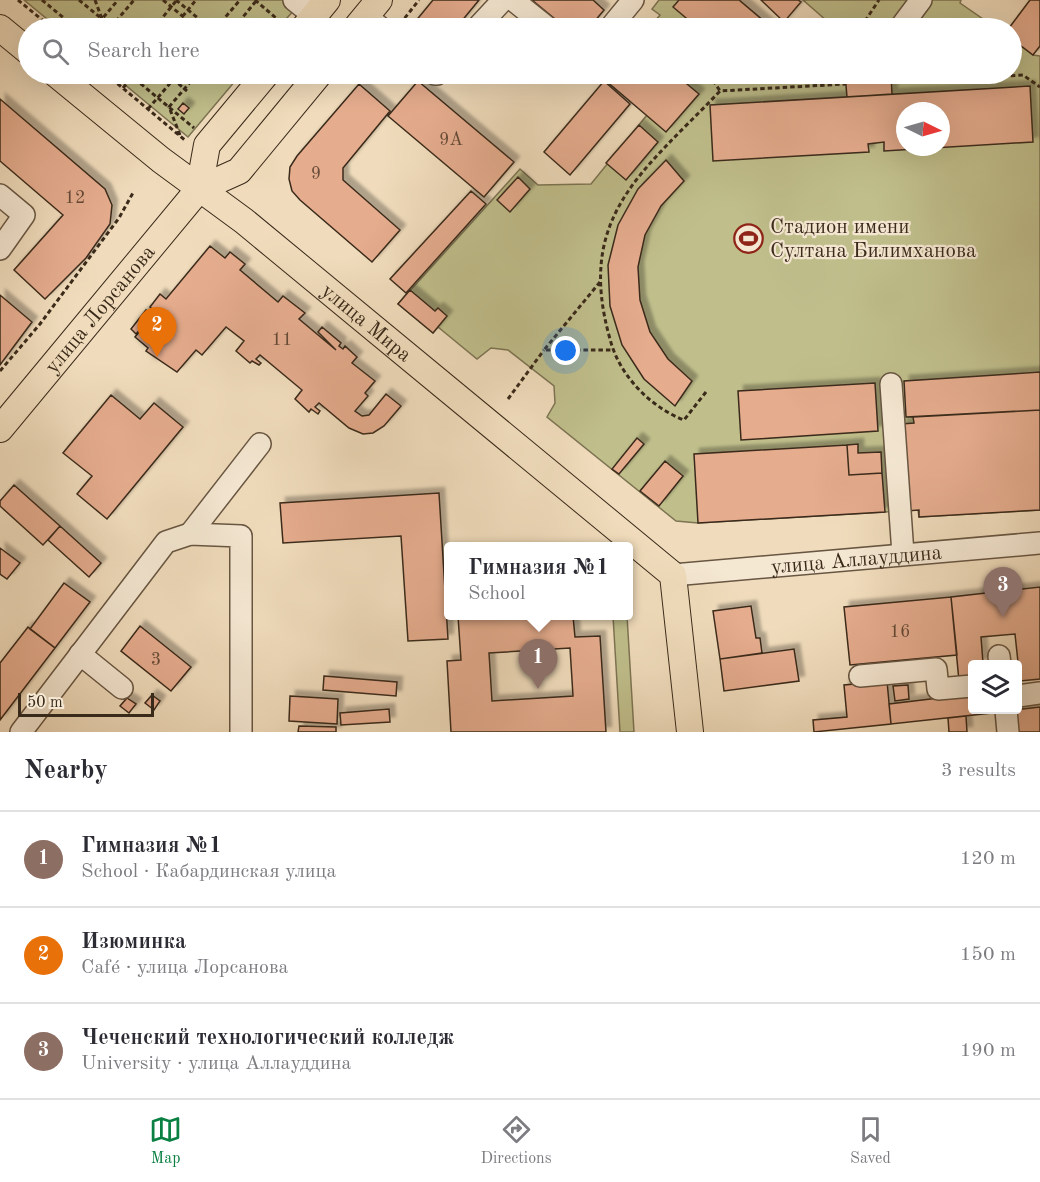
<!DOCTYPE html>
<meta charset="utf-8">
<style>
body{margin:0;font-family:"Old Standard TT",serif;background:#f2f2f3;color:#2b2b33}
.controls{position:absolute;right:18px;bottom:18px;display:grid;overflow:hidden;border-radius:6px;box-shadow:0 6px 24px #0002}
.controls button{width:54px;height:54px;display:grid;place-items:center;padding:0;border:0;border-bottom:2px solid #e1e1e2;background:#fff;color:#2b2b33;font:30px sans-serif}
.compass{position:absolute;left:896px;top:102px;width:54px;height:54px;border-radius:50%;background:#fff;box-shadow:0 6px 24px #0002;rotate:95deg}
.scale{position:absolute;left:18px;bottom:15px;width:136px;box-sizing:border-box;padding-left:6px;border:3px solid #3a2a1a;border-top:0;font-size:16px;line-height:21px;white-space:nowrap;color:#3a2a1a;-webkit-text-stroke:4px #f5e8d3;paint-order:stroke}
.you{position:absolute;left:566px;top:351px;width:21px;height:21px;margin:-15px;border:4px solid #fff;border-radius:50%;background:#1a73e8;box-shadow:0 0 0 9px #1a73e833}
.badge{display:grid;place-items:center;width:39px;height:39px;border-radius:50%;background:#0b8043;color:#fff;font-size:20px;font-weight:700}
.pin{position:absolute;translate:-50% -50px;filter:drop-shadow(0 2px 3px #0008)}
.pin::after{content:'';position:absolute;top:32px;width:21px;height:18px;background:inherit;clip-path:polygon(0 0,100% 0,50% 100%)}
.popup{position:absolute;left:444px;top:542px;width:189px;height:78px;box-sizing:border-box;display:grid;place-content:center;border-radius:6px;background:#fff;filter:drop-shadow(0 2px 4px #0005);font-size:20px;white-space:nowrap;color:#7c7c81}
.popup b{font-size:22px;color:#2b2b33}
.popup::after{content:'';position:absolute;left:50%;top:100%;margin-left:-12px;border:12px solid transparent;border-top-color:#fff}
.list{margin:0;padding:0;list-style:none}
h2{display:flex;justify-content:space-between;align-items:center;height:78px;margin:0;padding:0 24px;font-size:26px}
h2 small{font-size:20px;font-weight:400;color:#7c7c81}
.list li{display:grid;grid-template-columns:39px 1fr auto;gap:18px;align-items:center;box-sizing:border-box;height:96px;padding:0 24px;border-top:2px solid #e1e1e2}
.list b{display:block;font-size:22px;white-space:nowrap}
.list p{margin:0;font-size:20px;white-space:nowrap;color:#7c7c81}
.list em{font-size:20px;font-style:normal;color:#7c7c81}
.icon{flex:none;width:33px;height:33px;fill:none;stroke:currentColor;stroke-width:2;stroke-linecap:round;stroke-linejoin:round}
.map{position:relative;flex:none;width:1040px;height:732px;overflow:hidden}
.search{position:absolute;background:#fff;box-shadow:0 6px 24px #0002;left:18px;right:18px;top:18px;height:66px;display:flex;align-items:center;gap:15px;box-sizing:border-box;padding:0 21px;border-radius:33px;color:#7c7c81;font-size:22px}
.sheet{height:366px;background:#fff}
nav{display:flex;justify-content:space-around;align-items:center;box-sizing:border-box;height:84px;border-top:2px solid #e1e1e2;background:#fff;font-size:16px;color:#7c7c81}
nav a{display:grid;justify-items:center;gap:3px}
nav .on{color:#0b8043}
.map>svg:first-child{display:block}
</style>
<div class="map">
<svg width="1040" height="732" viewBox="0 0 1040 732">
<defs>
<filter id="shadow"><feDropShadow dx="5.5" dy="-5.5" stdDeviation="1.5" flood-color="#0004"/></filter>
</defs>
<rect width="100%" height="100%" fill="#f0dcbc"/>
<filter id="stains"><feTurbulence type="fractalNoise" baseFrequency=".00333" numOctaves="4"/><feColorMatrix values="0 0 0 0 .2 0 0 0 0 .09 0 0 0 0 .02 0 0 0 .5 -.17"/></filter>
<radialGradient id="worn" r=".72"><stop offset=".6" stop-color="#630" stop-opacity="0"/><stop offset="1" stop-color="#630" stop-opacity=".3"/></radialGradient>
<path fill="#c0bf8c" stroke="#7d7453" stroke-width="1.5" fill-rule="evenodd" d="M24,0H284L295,9L278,28H58Z
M659,0H739L772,28H649L660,15L652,9Z
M803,0H961L960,3L996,28H835Z
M1012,39L1033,55L1040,56V510L919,517L918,510L698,523L676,521L547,417L555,403L554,386L508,350L491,348L477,359L438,327L433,333L398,304L520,169L538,185L591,184L647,115L605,80L611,74H1012ZM905,111H941V147H905Z
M112,74H241L188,137Z
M613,616H627L634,732H620Z"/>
<path fill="#e5ac8e" stroke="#3a2a1a" stroke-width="1.5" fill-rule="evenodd" filter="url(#shadow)" d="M433,0H479L456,28H410Z
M532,0H593L604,10L589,28H566Z
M679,0H739L772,28H698L673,7Z
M761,0H798L801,2L784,22Z
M1030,0H1040V46L1033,55L1012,39L1009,28Z
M611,74H675L699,94L666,132L605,80Z
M751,74H769L761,83Z
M845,74H891L892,94L847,97Z
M418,81L514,162L484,197L388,116Z
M604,81L630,104L570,175L544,152Z
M359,84L390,111L343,168V180L400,230L372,262L300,200L292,191L289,179L290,167L297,156Z
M1030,86L1033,142L884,151V142L868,144L869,152L713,161L710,105ZM905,111H941V147H905Z
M0,99L105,189L112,205L110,224L86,258L45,299L14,270L63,215L0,161Z
M183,103L189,108L184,114L178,109Z
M639,125L658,142L626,180L606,163Z
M666,160L684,181L661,206L645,235L638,267L640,300L650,332L668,359L692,381L675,406L644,379L622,345L610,306L608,265L618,225L638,189Z
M518,177L530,189L510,212L497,200Z
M471,191L486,204L406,293L390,279Z
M210,246L225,258L230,252L245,264L240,270L278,302L283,296L305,313L299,319L336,350L318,332L322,327L341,343L339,346L343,349L345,346L357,357L352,363L375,381L365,393L368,396L355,411L362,416L369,415L386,394L401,406L384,426L373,433L363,434L349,428L319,403L315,407L320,411L318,414L311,409L309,412L295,399L302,390L260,355L256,359L261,363L259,365L252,361L250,363L236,351L244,341L226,327L202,355L196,350L177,372L146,351L148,348L135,337L153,316L136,334L131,329L146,310L149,313L152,309L150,307L160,294L166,299Z
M410,290L435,311L438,308L447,316L433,333L398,304Z
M0,295L32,322L0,365Z
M1040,372V410L906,417L904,381Z
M875,383L878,431L741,440L738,391Z
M111,395L140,419L154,403L183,427L107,519L77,494L92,476L63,453Z
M1040,410V510L919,517V510L906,511L901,424L914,423L913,417Z
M637,438L644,444L619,474L612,469Z
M858,444V453L881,452L882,473L849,475L847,445Z
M847,445L849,475L882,473L885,512L698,523L694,454Z
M665,461L683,476L659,506L640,491Z
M14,485L60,526L43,545L0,506V501Z
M439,493L448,639L408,641L401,536L283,543L280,503Z
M60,526L101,563L89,577L48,540Z
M0,548L20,563L7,579L0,574Z
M64,583L90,602L55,648L30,629Z
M1040,587V679L1020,681L1015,634L981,637L983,663L989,662V664H972V680L959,681L951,597Z
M951,597L957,655L850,665L844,607Z
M751,606L756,638H760L762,653L720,659L713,611Z
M458,616H573L575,637L600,636L606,732H451L447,661L461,660ZM570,648L573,696L492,701L489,653Z
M140,626L191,667L171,691L121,651Z
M28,627L55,648L0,720V663Z
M794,649L799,681L724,691L720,659Z
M324,676L397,682L396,696L323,690Z
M887,681L891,724L814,732L813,720L847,717L844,685Z
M908,685L909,699L895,701L893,686Z
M972,694V710H992V713L891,724L889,704Z
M152,695L160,701L154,710L145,703Z
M290,696L338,699L337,724L289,721Z
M127,698L136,704L129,713L120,706Z
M1040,707V732H1017L1014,710Z
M389,709L390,722L341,725L340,713Z
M966,716L967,732H949L948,718Z
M299,726L336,727V732H298Z"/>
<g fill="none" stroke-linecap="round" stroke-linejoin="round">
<defs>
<g id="minor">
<path d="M294,0L314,16"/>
<path d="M513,0L548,28"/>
<path d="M366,16L381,28"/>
<path d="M477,28L503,0"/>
<path d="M610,28L633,0"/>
<path d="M900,28L921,0"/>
<path d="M435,74H437"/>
<path d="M0,195L24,215L0,249"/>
<path d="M891,384L903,554"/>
<path d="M190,534L260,444"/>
<path id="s1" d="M673,575L1040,543"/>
<path d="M80,654L122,688"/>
<path d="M999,656L1000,664"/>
<path d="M860,676L936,669L938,689L972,686"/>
<path d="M1018,696L1040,693"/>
<path d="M1006,710L1008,732"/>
<path d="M21,732L166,542L190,534L241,536V732"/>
</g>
<g id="major">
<path d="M0,28L28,51"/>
<path d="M304,28L327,0"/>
<path d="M356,28L379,0"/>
<path id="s2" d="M56,74L161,160L244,221L673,575L690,732"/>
<path d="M199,189L207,145L266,74"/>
<path id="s3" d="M0,429L199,189L239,171L319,74"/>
</g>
</defs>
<use href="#minor" stroke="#685642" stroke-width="24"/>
<use href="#major" stroke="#3a2a1a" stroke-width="28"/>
<path stroke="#3a2a1a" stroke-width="3" stroke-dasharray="4.5 3" stroke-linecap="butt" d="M18,0L52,28
M42,0L76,28
M79,0L113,28
M95,0L102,19L118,0
M163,0L197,28
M176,0L210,28
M255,0L283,24
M865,21L879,0
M400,24L419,0
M111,27L134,0
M154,28L176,1
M173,28L196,0
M216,28L240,0
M234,28L256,1
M106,74L186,141
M129,74L194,128
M167,74L187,91
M709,74L720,91
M891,82L1023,75L1040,87
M123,88L135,74
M148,109L178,74
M180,135L169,107L197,74
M600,282L544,350H612
M0,371L40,324L119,218L134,191
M706,392L684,420C650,407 619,375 610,339C575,216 643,172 720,91L846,84
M508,399L544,350"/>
<use href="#minor" stroke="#f5e8d3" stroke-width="21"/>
<use href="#major" stroke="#f0dcbc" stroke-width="26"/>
</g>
<defs>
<symbol id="stadium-ring" viewBox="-11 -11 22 22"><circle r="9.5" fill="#f5e8d3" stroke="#8f2418" stroke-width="1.5"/><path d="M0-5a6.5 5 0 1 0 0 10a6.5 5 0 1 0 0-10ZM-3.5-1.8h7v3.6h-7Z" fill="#8f2418"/></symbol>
</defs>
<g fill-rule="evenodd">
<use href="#stadium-ring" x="732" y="222" width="33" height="33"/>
</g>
<g text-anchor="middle" stroke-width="4.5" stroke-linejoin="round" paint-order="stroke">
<g font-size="18" fill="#654a37">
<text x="451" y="145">9А</text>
<text x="316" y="179">9</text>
<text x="75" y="203">12</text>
<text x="282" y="345">11</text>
<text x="900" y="637">16</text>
<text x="156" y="665">3</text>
</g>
<g font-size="21" fill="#3a2a1a" stroke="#f5e8d3" text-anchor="start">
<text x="770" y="233">Стадион имени<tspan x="770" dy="24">Султана Билимханова</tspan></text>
</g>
<g font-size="21" fill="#3a2a1a" stroke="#f5e8d3">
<text dy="7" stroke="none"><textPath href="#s3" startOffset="156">улица Лорсанова</textPath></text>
<text dy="7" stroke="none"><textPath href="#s2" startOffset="398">улица Мира</textPath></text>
<text dy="7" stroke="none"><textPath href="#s1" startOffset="184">улица Аллауддина</textPath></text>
</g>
</g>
<rect width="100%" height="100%" filter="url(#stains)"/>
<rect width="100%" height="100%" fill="url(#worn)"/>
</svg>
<div class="controls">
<button><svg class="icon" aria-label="layers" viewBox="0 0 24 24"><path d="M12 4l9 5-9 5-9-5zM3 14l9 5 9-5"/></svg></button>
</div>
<svg class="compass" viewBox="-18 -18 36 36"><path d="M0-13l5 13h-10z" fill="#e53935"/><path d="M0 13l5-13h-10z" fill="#7c7c81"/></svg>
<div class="scale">50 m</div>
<div class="you"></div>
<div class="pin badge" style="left:538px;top:689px;background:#8d6e63">1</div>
<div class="popup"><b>Гимназия №1</b>School</div>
<div class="pin badge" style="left:157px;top:357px;background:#e8710a">2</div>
<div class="pin badge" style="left:1003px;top:617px;background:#8d6e63">3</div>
<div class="search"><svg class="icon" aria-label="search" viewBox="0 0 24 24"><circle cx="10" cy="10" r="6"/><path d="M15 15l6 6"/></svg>Search here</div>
</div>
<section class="sheet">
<h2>Nearby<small>3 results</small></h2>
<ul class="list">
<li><span class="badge" style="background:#8d6e63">1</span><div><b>Гимназия №1</b><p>School · Кабардинская улица</p></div><em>120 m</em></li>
<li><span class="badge" style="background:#e8710a">2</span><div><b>Изюминка</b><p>Café · улица Лорсанова</p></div><em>150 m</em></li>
<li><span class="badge" style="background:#8d6e63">3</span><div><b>Чеченский технологический колледж</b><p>University · улица Аллауддина</p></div><em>190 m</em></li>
</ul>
</section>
<nav>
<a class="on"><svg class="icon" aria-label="map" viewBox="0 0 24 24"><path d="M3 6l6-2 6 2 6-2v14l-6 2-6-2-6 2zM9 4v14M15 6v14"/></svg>Map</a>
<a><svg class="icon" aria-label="directions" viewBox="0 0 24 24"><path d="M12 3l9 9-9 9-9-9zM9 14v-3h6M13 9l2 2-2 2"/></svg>Directions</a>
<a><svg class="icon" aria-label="saved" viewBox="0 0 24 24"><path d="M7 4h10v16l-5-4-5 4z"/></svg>Saved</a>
</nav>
